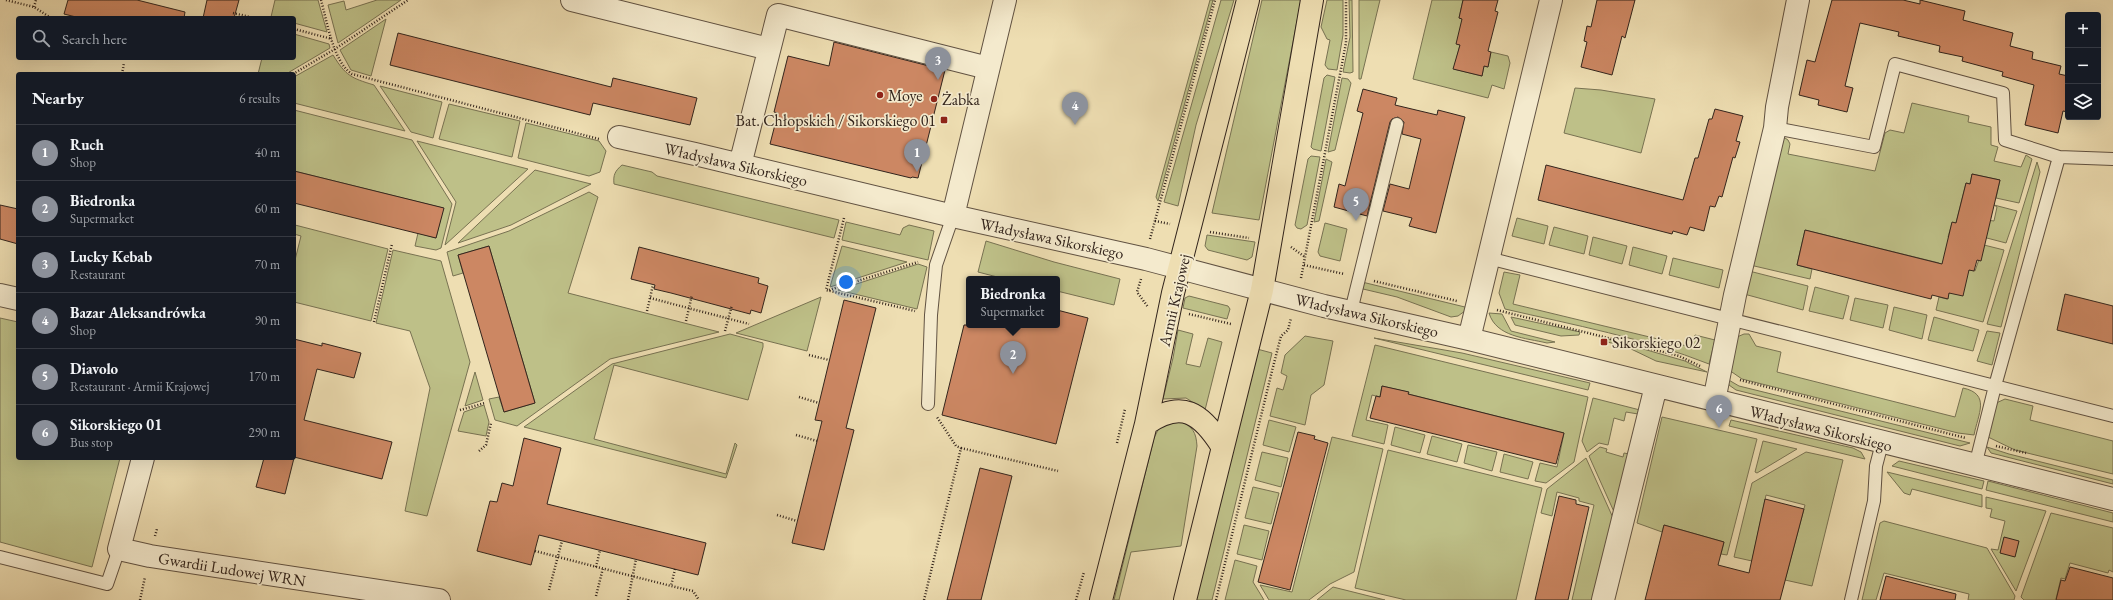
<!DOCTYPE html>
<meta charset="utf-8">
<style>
body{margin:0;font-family:"EB Garamond",serif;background:#20242c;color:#f1f3f6}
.controls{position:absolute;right:12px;top:12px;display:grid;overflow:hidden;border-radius:4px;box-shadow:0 4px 16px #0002}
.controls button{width:36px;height:36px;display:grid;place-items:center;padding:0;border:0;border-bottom:1px solid #363941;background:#171b24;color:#f1f3f6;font:20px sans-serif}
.you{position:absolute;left:846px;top:282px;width:14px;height:14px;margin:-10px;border:3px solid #fff;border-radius:50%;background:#1a73e8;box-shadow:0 0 0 6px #1a73e833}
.badge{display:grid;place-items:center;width:26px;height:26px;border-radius:50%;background:#8c9099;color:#fff;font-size:13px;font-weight:700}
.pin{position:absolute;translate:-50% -33px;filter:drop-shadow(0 1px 2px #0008)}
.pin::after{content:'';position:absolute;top:21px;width:14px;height:12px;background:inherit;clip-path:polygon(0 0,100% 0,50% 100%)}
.popup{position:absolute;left:966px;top:276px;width:94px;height:52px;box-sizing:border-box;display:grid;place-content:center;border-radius:4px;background:#171b24;filter:drop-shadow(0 1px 3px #0005);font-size:13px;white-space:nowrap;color:#9ea1a6}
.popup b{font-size:15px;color:#f1f3f6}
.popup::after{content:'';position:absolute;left:50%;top:100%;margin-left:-8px;border:8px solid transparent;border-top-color:#171b24}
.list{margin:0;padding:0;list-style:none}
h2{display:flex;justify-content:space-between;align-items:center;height:52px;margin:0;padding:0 16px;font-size:17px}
h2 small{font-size:13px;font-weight:400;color:#9ea1a6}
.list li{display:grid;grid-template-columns:26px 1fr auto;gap:12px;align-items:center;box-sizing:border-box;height:56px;padding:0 16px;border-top:1px solid #363941}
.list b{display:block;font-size:15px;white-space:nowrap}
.list p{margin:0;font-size:13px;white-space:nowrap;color:#9ea1a6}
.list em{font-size:13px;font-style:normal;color:#9ea1a6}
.icon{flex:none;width:22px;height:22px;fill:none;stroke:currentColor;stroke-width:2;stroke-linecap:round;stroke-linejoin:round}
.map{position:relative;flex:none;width:2113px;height:600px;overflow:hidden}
.search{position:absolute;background:#171b24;box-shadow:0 4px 16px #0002;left:16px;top:16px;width:280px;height:44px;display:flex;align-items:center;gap:10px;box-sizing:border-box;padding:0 14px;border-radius:4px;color:#9ea1a6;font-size:15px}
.panel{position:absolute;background:#171b24;box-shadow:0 4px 16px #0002;left:16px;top:72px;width:280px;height:388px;border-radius:4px}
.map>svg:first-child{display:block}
</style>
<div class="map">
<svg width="2113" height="600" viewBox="0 0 2113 600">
<rect width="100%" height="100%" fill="#eedeb2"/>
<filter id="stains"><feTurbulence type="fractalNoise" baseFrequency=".005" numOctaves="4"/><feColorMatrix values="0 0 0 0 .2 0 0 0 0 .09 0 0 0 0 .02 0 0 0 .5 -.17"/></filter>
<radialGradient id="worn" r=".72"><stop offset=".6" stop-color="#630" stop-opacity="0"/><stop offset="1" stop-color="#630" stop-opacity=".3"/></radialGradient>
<path fill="#bec088" stroke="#787252" d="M275,0H318L327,32L294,23V18L271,17Z
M377,0H401L338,43L328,5L344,1L346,10Z
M1210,0H1213L1158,201L1156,197Z
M1221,0H1234L1196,125L1178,206L1164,202Z
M1262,0H1301L1259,220L1212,213Z
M1327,0H1343V35L1337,70L1328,69L1325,65L1330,40L1327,39L1321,27Z
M1349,0H1352L1353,72L1350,73L1343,72L1350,37Z
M1359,0H1380L1361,79H1359Z
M1432,0H1463L1459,18L1466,20L1454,69L1482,76L1484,66L1488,67L1491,52L1508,56L1510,63L1504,89L1492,85L1488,98L1413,79Z
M386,19L371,76L351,70L340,50Z
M294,34L329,44L330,48L286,74H258L262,58H294Z
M333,55C346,76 351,78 374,85L405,131L294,103V77Z
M1327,75L1335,77L1321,151L1313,149L1311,147L1324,78Z
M1342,78L1348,79L1351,83L1335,150L1328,152Z
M380,86L442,102L433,138L411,132Z
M1575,88L1601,90L1655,99L1641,153L1564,133Z
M1912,103L1969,116L1968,122L1991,127V145L1998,147L1994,161L2021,167L2026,155L2032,159L2019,203L1996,198L2000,180L1972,174L1970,184L1966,183L1956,223H1952L1948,237L1952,238L1945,270L1939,263L1805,230L1797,265L1812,269L1810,279L1750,265L1781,139L1785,138L1788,140L1790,144L1788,154L1875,171L1885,133L1890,130L1904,133Z
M449,104L520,121L512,157L439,139Z
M294,110L412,140L452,204L441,248L436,250L415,246L418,233L436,238L443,208L294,171Z
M526,123L599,141L606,151L600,172L589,176L518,158Z
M417,141L528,169L445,245L456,202Z
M1311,156L1320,157L1307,225L1301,229L1297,228L1295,225L1308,159Z
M1326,159L1332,162L1319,221L1314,222Z
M2037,162L2040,172L2001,327L1987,324Z
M622,165L652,172L657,176L839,220L834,238L614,184C613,175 615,171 622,165Z
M535,170L591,184L511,225L458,243Z
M589,192L598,197L568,293L719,332L610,359L517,426L495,420L489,399L499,397L504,412L535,403L489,246L458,255L463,273L453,276L447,252L509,231Z
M1994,205L2017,211L2006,243L1983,237L1987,220L1994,221L1997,207Z
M1517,218L1548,226L1544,244L1512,236Z
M846,222L900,235L903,228L909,225L934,231L928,260L842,240Z
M1325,223L1347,229L1340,261L1320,256L1318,252Z
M295,225L388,249L371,321L294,302V264L301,236L294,234Z
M1554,227L1588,236L1584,254L1549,245Z
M1207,235L1255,242L1252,257L1247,260L1208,250L1205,246Z
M1593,237L1627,246L1622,264L1589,255Z
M986,241L1054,262L1120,279L1114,305L1057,291V279H1005L978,272Z
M1984,245L2004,250L1983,322L1936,310L1939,297L1947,299L1949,293L1969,270L1975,271Z
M842,246L907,262L830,287Z
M1633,247L1667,256L1662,274L1629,265Z
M393,250L441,261L470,362L427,516L405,511L430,388L410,331L376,323Z
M1673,258L1723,270L1719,288L1669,275Z
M918,264L927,267L917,309L838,290Z
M1749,271L1808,286L1803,310L1744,294Z
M1504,272L1520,275L1513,304L1691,347L1695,335L1715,340L1709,364C1644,338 1574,325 1505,309L1499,293Z
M1362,282L1469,308L1458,316L1451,317L1397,297L1363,289Z
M1815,287L1849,296L1843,319L1809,311Z
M1189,296L1228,306L1230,309L1227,319L1183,308L1185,298Z
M821,297L807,351L736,333Z
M1855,298L1888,305L1883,328L1850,320Z
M1894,307L1927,315L1922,339L1889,330Z
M1489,313L1502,314L1511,331L1555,342L1547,343C1526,338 1496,337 1489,313Z
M1511,317L1580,332L1579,335L1561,336L1515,325Z
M1934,317L1979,330L1973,351L1928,340Z
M0,318L18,322V458H120L92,567L0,542Z
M1178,330L1193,334L1186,364L1200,367L1208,338L1222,342L1205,410L1186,398L1163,399L1173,358Z
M1987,331L2000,333L1992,365L1977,361Z
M730,334L763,343V347L748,400L614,365L594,439L726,474L735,443L737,445L726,478L524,427L612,364Z
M1744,334H1749L1756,346L1781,352L1777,372L1955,417L1963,388C1991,394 1978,414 1974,435L1958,433L1742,379L1729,370L1737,337Z
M1305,336L1333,341L1324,385L1311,395L1305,425L1270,416L1277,388L1283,390L1287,376L1281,373L1285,355Z
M1374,338L1462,353L1590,383L1588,390Z
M1605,338L1685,361L1707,372L1656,361L1629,348L1604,341Z
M1375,345L1588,397L1574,462L1546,483L1535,481L1540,463L1557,467L1564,433L1408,394V392L1382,386L1380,397L1372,395L1366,420L1388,425L1384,444L1352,436Z
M1257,349L1272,353L1212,600H1195Z
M475,372L483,400L465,406Z
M1727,379L1739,386L1970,443L1960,446L1736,390L1729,385Z
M1593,398L1640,410L1638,414L1626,412L1624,421L1614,418L1608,445L1599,443L1587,452L1582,441Z
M2005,399L2033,406L2030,420L2113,441V474L2015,450L1988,437L1994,404Z
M484,405L489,422L486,436L458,431L464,412Z
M1662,417L1757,439L1727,555L1721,554L1724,542L1664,525L1662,532L1637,523Z
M1269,420L1296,427L1289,452L1263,445Z
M1731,420L1853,448L1861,452L1865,459L1729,426Z
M1180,421C1193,427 1196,432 1197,446L1181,546L1131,552L1119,600H1114L1154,438L1160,426Z
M1395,427L1425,435L1420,453L1391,445Z
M1432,436L1462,444L1457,462L1427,454Z
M1332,437L1383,449L1354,572L1330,584L1309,600H1269L1260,585L1292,592Z
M1763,441L1797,449L1757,473L1755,472Z
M1468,445L1497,452L1492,471L1464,463Z
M1600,447L1607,449L1606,452L1623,457L1624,453L1629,454L1615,514L1589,456Z
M1987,447L2009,454L2113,480V484L1991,453Z
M1388,450L1542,488L1516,600H1406L1355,588Z
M1262,452L1288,458L1281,487L1255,480Z
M1806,452L1843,460L1812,586L1785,580L1805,505L1766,495L1752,561L1734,557L1752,483Z
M1504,454L1533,462L1528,479L1500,472Z
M1586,458L1614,520L1595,600H1572L1594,505L1579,501V498L1557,492L1552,516L1541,513L1547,489Z
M1899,461L1984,481L1982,489L1892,466Z
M1887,472L1982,495V507L1912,489L1910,495L1904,493Z
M1988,481L2113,513V522L1986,490Z
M1253,487L1279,493L1271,524L1245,518Z
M1986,497L2046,511L2016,591L1991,549L1998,550L2005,521L1990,517L1992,509L1986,508Z
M2051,513L2113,528V572L2109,570L2108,573L2070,563L2065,579L2061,578L2056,599L2057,600H2024L2021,597Z
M1884,521L1987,548L2015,596L2014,600H1968L1969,594L1884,573L1876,600H1862L1880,523Z
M1244,525L1269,531L1262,560L1237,554Z
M1235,560L1257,566L1253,582L1264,600H1225Z
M1333,587L1385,600H1317Z"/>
<path fill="#cc8763" stroke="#32241c" d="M68,0H137L185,12L184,18H80L64,14Z
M207,0H239L234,18H203Z
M1463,0H1498L1495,11L1498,12L1488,51L1491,52L1488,67L1484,66L1482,76L1453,69L1460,45L1456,44L1462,19L1459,18Z
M1597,0H1635L1625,38L1622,36L1612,75L1581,67L1587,42L1584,41L1587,26L1591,27Z
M1832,0H1903L1920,4V0L1965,11L1963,20L2013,33L2010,46L2033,52L2032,59L2061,66L2059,74L2068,76V112L2063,111L2058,133L2025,125L2034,85L2002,76L2003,72L1962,61L1963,57L1939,52L1940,46L1898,36L1899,32L1860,23L1845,86L1853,88L1847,112L1818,105L1819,100L1799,95L1807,60L1815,62Z
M398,33L611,87L613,78L697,98L690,125L593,103L590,115L390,65Z
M834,42L945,70L918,178L912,177L911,178L770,144L778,113L774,112L788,56L829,66Z
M1363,89L1397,98L1395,105L1437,115L1438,110L1465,117L1436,233L1409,226L1412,218L1383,211L1390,184L1409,189L1421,139L1402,134L1404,122L1398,117L1392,119L1390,122L1367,216L1334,207L1339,184L1345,186L1363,113L1357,111Z
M1715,109L1743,116L1736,141L1740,142L1735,158L1733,157L1722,197L1719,196L1715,207L1710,206L1704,231L1690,227L1687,235L1673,231L1672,234L1538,200L1546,165L1683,200L1695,158H1698L1709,119H1712Z
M294,171L444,208L436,238L294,203Z
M1972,174L2000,180L1981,261L1977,260L1974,271L1969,270L1963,296L1949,293L1948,299L1932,295L1931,299L1797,265L1805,230L1942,264L1952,222L1956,223L1966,183L1970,184Z
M0,205L18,209V244L0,239Z
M489,246L535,403L504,412L458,255Z
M639,247L759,278L758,283L768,286L761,313L751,310L750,314L671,293L654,289L655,285L631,279Z
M2065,294L2113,306V344L2057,330Z
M844,300L876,308L846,428L854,430L824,550L792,543L822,421L815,420Z
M1057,310L1088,318L1056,444L942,415L964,325H1057Z
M294,339L322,346V343L361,353L354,378L317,369L304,420L392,442L382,479L294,457Z
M1382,386L1409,392L1408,394L1564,433L1556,464L1370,418L1376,396L1380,397Z
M1298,432L1315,436L1314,439L1328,443L1290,590L1258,582Z
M524,438L561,448L547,504L706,543L698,575L539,535L531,565L477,551L490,501L497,502L502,483L513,486Z
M264,458H294L285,494L256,487Z
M980,468L1012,476L981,600H947Z
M1559,496L1576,500V504L1589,507L1568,600H1535Z
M1765,499L1804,509L1780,600H1645L1664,525L1724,542L1718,565L1749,573Z
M2004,537L2019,541L2015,557L2000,553Z
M2070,567L2113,578V600H2056L2061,580L2065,581Z
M1886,576L1956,594L1955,600H1880Z"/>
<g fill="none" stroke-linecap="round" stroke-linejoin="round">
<defs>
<path id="service" d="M1775,128L1874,147L1895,64L2003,93L2005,140L2059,157L2113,159
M1488,258L2113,416
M1351,311L1397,124
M928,404L931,315L936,265L953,216
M1975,466L1995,386L2059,157
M0,557L107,584L119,549
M1851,600L1874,501L1876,466L1882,443"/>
<path id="minor" d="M572,0L769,49
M619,137L695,154L953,216L1146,259L1324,306L1469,339L2113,499
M740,165L778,15L988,68
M953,216L1005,0
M0,295L18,299
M1469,339L1551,0
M1714,401L1735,295L1775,128L1777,107L1798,0
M143,458L119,549L150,556L439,600
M1603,600L1656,386"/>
<path id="primary" d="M1146,424C1182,399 1201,413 1222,446
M1101,600L1146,424L1173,293L1248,0
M1185,600L1262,290L1312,0"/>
</defs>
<use href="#service" stroke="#615242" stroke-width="14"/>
<use href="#minor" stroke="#615242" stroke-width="24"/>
<use href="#primary" stroke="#32241c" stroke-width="24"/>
<path stroke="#32241c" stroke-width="2.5" stroke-dasharray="1 2" stroke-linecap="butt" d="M6,0L34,7L51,18
M321,0C327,21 333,62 352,74L599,139
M34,7L36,0
M233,13L254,18
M294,29L332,39
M122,74L124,63
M293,74L335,49L408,0
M844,218L826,290L915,311
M1155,221L1170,224
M1210,232L1249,238
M1150,239L1215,0
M1291,247L1305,257
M1304,265L1344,274
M1301,278L1346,43V0
M1141,279L1137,292L1148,307
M1374,281L1457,301
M829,290L918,262
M650,298L749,324
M1497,310L1679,356L1700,366
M647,311L653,285
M1189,314L1231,324
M686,321L692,295
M374,322L392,244
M725,331L732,305
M809,355L829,360
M1740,380L1966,438
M799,397L819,403
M460,410L485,403
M796,435L817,441
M1117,443L1125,409
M1996,446L2026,453
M961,448L1058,471
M479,451L486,445L491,423
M777,515L797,521
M155,536L157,529
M535,551L671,586
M596,567L600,550
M675,569L671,586L693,591L699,600
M549,590L562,541
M596,596L603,568
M140,600L145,577
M628,600L636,559
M924,600L961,448L956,446L937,417
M1076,600L1084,572
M1216,600L1272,371L1281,336L1288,330L1291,318"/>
<use href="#service" stroke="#f4eacd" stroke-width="12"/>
<use href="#minor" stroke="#f4eacd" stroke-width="22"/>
<use href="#primary" stroke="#eedeb2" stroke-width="22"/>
</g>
<g fill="#8f2418" stroke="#f4eacd" stroke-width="1.5">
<circle cx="880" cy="95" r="4"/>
<circle cx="934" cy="99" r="4"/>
<rect x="940" y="116" width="8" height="8" rx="2"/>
<rect x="1600" y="338" width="8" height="8" rx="2"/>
</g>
<g text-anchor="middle" stroke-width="3.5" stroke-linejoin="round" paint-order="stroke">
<g font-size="16" fill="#32241c" stroke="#f4eacd" text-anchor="start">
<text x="888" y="101">Moye</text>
<text x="942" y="105">Żabka</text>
<text x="936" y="126" text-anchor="end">Bat. Chłopskich / Sikorskiego 01</text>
<text x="1612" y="348">Sikorskiego 02</text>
</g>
<g font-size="16" fill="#32241c" stroke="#f4eacd">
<text transform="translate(736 164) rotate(13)" y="6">Władysława Sikorskiego</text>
<text transform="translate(1052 238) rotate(12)" y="6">Władysława Sikorskiego</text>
<text transform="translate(1174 300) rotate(-77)" y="6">Armii Krajowej</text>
<text transform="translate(1367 315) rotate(13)" y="6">Władysława Sikorskiego</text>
<text transform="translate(1821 428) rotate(14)" y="6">Władysława Sikorskiego</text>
<text transform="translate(232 569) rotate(9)" y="6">Gwardii Ludowej WRN</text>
</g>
</g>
<rect width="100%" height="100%" filter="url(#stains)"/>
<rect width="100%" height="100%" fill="url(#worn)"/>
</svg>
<div class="controls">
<button>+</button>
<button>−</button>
<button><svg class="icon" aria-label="layers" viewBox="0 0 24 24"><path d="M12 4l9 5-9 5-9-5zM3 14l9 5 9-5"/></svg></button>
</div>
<div class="you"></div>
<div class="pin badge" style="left:917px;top:172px">1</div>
<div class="pin badge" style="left:1013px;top:374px">2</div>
<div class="popup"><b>Biedronka</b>Supermarket</div>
<div class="pin badge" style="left:938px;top:80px">3</div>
<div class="pin badge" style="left:1075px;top:125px">4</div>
<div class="pin badge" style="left:1356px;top:221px">5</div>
<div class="pin badge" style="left:1719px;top:428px">6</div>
<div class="search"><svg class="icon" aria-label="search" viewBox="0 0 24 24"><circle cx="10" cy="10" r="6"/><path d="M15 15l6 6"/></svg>Search here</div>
<section class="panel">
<h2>Nearby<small>6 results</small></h2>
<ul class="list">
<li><span class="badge">1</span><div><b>Ruch</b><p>Shop</p></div><em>40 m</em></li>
<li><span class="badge">2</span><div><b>Biedronka</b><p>Supermarket</p></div><em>60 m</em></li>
<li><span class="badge">3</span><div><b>Lucky Kebab</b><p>Restaurant</p></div><em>70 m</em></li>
<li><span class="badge">4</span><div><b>Bazar Aleksandrówka</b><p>Shop</p></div><em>90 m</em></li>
<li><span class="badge">5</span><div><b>Diavolo</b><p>Restaurant · Armii Krajowej</p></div><em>170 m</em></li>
<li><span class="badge">6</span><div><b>Sikorskiego 01</b><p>Bus stop</p></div><em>290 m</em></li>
</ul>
</section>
</div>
